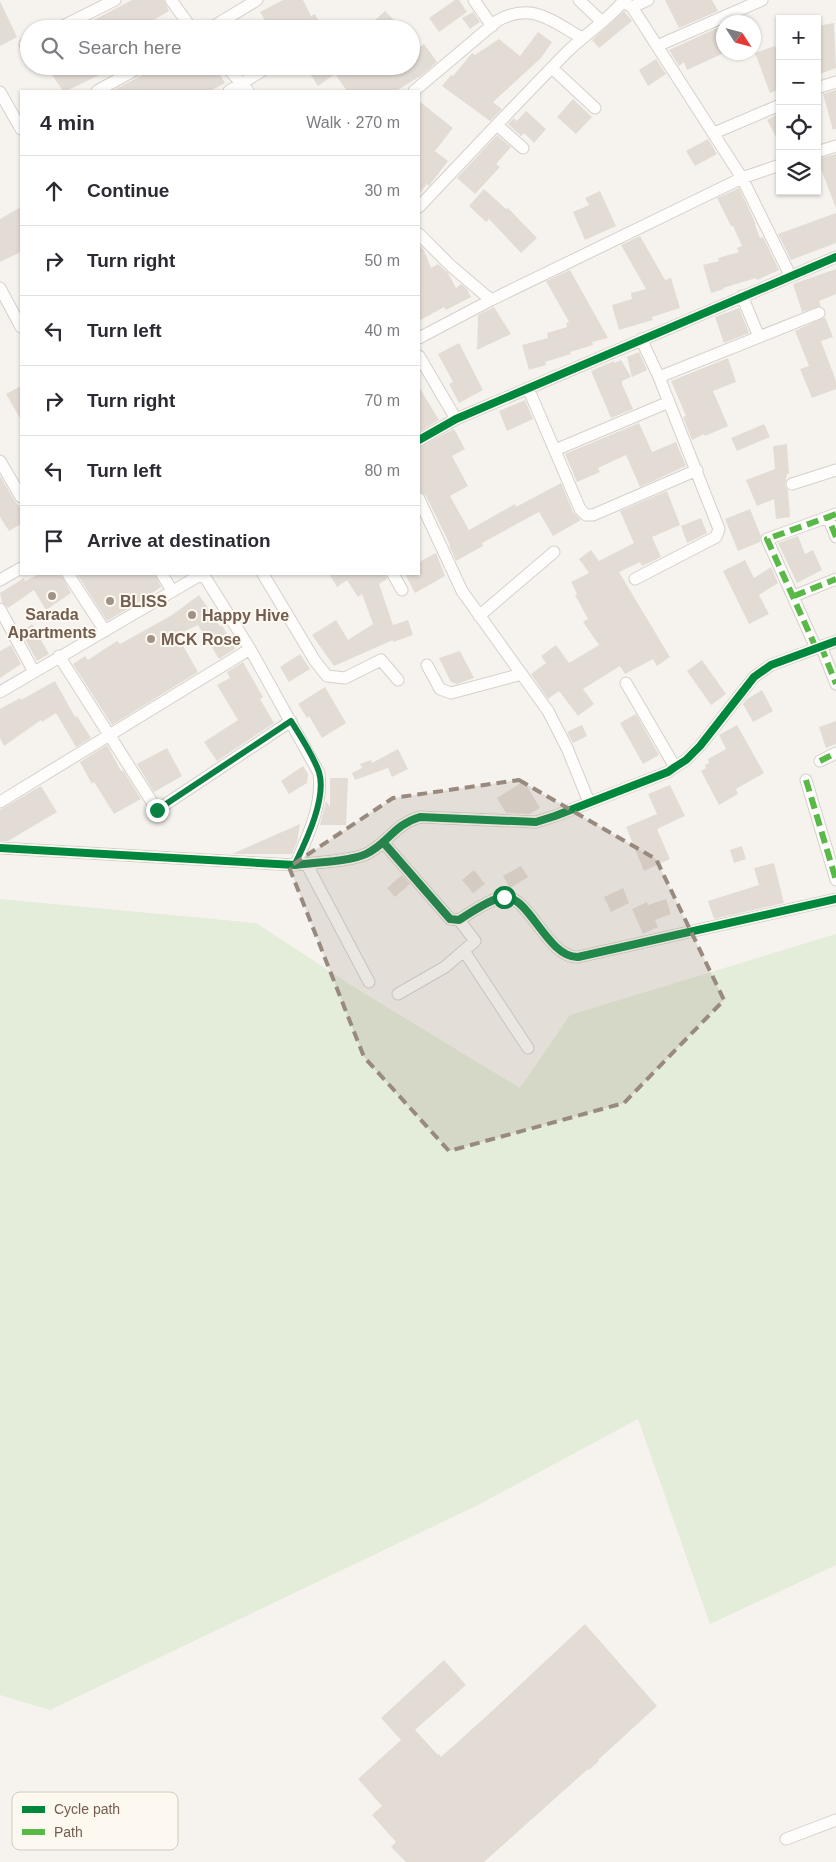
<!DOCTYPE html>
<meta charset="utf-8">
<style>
body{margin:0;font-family:Helvetica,sans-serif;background:#f7f7f7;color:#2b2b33}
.controls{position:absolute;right:15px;top:15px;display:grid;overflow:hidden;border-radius:0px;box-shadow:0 1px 4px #0004}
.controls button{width:45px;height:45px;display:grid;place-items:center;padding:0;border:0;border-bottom:1px solid #e1e1e2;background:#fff;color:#2b2b33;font:25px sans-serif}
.compass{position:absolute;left:716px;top:15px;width:45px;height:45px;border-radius:50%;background:#fff;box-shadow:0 1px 4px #0004;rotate:126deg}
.stop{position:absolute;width:15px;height:15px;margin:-11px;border:4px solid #0b8043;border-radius:50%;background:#fff}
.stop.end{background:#0b8043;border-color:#fff;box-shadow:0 1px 5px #0008}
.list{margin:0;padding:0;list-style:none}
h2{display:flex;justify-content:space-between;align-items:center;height:65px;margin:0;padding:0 20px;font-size:21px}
h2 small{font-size:16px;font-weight:400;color:#7c7c81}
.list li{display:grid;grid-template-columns:32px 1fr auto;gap:15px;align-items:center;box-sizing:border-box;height:70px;padding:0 20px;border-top:1px solid #e1e1e2}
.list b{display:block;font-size:19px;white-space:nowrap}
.list em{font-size:16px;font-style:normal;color:#7c7c81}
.icon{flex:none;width:28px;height:28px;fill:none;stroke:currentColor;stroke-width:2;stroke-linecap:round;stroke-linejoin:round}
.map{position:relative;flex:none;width:836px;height:1862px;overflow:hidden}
.search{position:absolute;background:#fff;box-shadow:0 1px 4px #0004;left:20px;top:20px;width:400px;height:55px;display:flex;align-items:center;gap:12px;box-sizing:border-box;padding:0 18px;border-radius:28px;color:#7c7c81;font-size:19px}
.panel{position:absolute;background:#fff;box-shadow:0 1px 4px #0004;left:20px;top:90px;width:400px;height:485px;border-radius:0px}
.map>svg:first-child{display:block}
</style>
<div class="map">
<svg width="836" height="1862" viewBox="0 0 836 1862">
<rect width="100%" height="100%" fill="#f6f3ee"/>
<path fill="#e4ecda" d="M0,899L256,923L357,989L520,1088L570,1015L836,934V1565L710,1624L638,1419L480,1504L50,1710L0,1695Z"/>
<path fill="#e3dcd5" d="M132,0H164L169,11L138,29H77Z
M283,0H303L311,16L315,14L323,29H270L260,12Z
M455,0H459L467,12L439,32L429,18Z
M665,0H712L718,11L679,28Z
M0,1L17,37L0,46Z
M385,11L403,29H382L374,21Z
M624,11L632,21L599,48L592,40Z
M473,12L480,22L470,29L462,18Z
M834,23L836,68L817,75V26Z
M724,25V53L687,70L684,62L679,66L669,50Z
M538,32L552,42L541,58L493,102L502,109L490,121L442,86L451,75L453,76L472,53L475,55L499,39L520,56Z
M424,44L437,62L422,75L396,91H347L335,74L318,86L305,66H411V53Z
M775,46L780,58V89L770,93L755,53Z
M656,59L666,74L648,86L639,70Z
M46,66H118L66,91H63Z
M149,66H215L225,83L210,91H112L146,73Z
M836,90V129L833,130L823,94Z
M573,99L592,117L576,134L557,117Z
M419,101L453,128L435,151L448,161L429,186L427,184L419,194Z
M526,111L546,129L534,143L524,133L521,136L508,124L514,118L517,121Z
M780,113V144L767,120Z
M497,135L511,147L496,164L500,167L475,194L457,178Z
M708,139L717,154L695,166L686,151Z
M836,154V208L817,159Z
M739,188L756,224L755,225L760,238L763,237L779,270L757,280L756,278L723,288L724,289L711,293L703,265L719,261L718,258L739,252L737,248L742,246L733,226H731L717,198Z
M484,189L506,209L508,208L537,238L521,253L489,219L486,222L469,206Z
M600,191L616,226L585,240L573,212L589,205L585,198Z
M21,207V252L0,262V219Z
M836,213V243L791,260L778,234Z
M640,236L665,280L671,278L680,308L652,317L653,320L619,330L612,305L632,299L631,293L646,289L621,245Z
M419,244L424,250L431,268L438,264L448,273L456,288L461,284L467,289L471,297L446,310L444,307L419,321Z
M836,269V294L819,301L821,306L802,312L793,284Z
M570,270L608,338L592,342L593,345L570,352L571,354L545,362L546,365L529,370L522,345L548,338L547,333L567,327L566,323L569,322L546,281Z
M494,307L511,334L477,350L478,315Z
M739,308L749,333L724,343L715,317Z
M825,317L833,337L821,341L836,381V389L812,398L800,369L809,366L795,331Z
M459,343L483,390L459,403L449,384L453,382L438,354Z
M639,352L647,370L632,377L627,357Z
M728,358L736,382L713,391L728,426L705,436L704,434L692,440L683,417L686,416L671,381Z
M621,360L631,377L622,381V384L633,409L611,418L591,371L614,361V363Z
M21,386V420L6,394Z
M419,387L439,420L419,432Z
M525,400L533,419L507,431L499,411Z
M639,423L652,452L676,442L686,466L640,487L626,455L598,468L600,472L577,482L565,454Z
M764,424L770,437L737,451L731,438Z
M454,429L465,449L452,456L468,486L450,496L469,530L515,504L516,507L561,483L573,512L581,520L553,536L539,512L482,543L483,546L456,561L449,545H450L426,496L419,492V447Z
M787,444L789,474H787L785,486L788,490L790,517L776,519L774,499L757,506L746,480L775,469L773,446Z
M0,476L15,501L21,508V524L9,531L0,517Z
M667,491L680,525L652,537L661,557L642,566L640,562L619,572L670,657L657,666L653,659L625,674L620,666L583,689L594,704L578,716L559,691L548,699L531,674L546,663L541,656L556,645L569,663L599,645L583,622L588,619L575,595L577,594L571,582L589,573L579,559L591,550L599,561L634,543L620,511Z
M750,509L761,536L760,542L738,551L725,519Z
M701,518L707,533L687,543L681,526Z
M798,536L805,554L813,550L822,570L797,583L778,543Z
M436,553L445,576L415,593L405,574H419V562Z
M745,560L754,578L771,567L778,583L759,595L769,614L749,624L723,571Z
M39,574H61L71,593L46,610L34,590L8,608L2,602L0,593L24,578L25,581Z
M77,574H155L161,587L139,602L107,621Z
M329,574H386L387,579L379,584L393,625L408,620L413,635L393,642V640L334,666L312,635L336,620L348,640L373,624L362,594L358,597L347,580L337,587Z
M199,595L220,626L222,625L235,649L219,659L198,625L177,635L198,672L112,725L73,664L85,656L88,660L117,641L120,644L172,615Z
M32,624L49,654L37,661L21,632Z
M11,645L21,664L0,678V651Z
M460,651L474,678L457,684L451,682L439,658Z
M300,654L310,669L289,682L280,667Z
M702,660L726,694L711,705L687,671Z
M243,662L263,697L260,699L274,723L217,761L204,742L238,720L217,685L230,678L227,672Z
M55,681L75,717L77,716L91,738L76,747L56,713L42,722L41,720L4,746L0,738V709L20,698L21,700Z
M325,687L346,723L322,738L309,716L307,718L298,704Z
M762,690L773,711L753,722L743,704L747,699Z
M636,714L659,755L643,764L620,723Z
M836,721V744L826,748L819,727Z
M582,725L587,736L573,743L567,732Z
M737,725L764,773L736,789L738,794L719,805L701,771L706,768L705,765L709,763L708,759L726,749L719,735Z
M107,745L121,771L123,770L141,799L114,814L94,782L92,784L80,762Z
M167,748L182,776L154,792L137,764Z
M398,749L408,769L392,777L388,768L355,780L352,773L362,768L360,764L371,760L372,763Z
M303,766L308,774L307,783L289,794L281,781Z
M330,778H348L346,825H320L326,801L330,807Z
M524,781L540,808L530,814L506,813L497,798Z
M670,785L685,816L657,829L670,859L644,871L626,827L657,814L648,794Z
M41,786L57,812L8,841H0V810Z
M300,824L297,842L292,854H232Z
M742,846L746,859L734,863L730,850Z
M774,863L784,903L714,919L708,901L759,885L754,868Z
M521,866L528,877L510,888L503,876Z
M474,870L485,884L473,893L462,880Z
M402,875L410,884L395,897L387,888Z
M623,888L629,903L611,912L604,897Z
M666,899L671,914L655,920L658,927L643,934L632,909L647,902L648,905Z
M585,1624L657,1706L598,1760L599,1761L589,1770L588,1769L484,1862H406L391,1847L396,1842L372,1815L382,1806L358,1779L401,1740L381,1718L444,1660L466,1685L415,1730L438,1755L439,1754L441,1757L492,1711Z"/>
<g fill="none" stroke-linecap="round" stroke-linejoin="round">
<defs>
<path id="street" d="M171,0L192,29
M474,0L492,26
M579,0L601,21
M623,2L632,7L742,178L790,275
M632,7L648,0
M57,29L115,0
M209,29L257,0
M25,44L29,43
M657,46L762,0
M226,66L248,91
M552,68L595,108
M817,88L836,82
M97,91L142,66
M229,91L270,66
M414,91L497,21C531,1 552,21 582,38
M0,92L21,129
M497,125L523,148
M714,133L780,105
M817,152L836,146
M419,207C468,155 517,103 567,52C584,35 611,18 624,0
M419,234L451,266L491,300
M0,288L21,327
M742,296L759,337
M419,338L491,300L742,178L780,165
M419,356L456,419
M659,377L819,313
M528,388L580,509L586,515H593L697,470
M419,440L456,419L836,257
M555,450L669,402
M0,461L21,497
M792,484L836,470
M419,499L462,591L548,711L567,748L589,802
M836,514L828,517L836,537
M68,574L105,631
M162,574L172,591
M203,574L250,649L319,773C323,805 308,836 295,865
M263,574L315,661L327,676L345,678L381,660L398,680
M393,574L402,590
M635,579L716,537L719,529L659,377L641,339
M0,580L21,568
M794,596L836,579
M0,609L34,672
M479,616L554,552
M821,646L836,684
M816,648L767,539L828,517
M59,656L157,810L291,721
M427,665L440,689L451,693L522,674
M626,683L675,767
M0,692L202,574
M820,761L836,753
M806,780L836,880
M0,802L250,649
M383,842L450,919L459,920C470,913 490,899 503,897C529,894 547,958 578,957L836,899
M0,848L295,865C314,862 349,862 366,854C388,844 393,825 420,817L536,822L555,816L668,772L675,767L686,760L700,746L754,677L771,665L836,641
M306,863L369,982
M464,951L528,1048
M398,994L445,967L475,941L459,920
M786,1839L836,1820"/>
</defs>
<use href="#street" stroke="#d5d0cc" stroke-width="13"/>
<use href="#street" stroke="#fefdfc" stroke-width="11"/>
<path stroke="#58b947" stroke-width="6" stroke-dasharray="12 6" stroke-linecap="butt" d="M836,514L828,517L836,537
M794,596L836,579
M821,646L836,684
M816,648L767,539L828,517
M820,761L836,753
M806,780L836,880"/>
<defs>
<path id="cycleway" d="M419,440L456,419L836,257
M383,842L450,919L459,920C470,913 490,899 503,897C529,894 547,958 578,957L836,899
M0,848L295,865C314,862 349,862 366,854C388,844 393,825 420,817L536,822L555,816L668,772L675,767L686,760L700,746L754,677L771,665L836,641"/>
</defs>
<use href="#cycleway" stroke="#fdf8f0" stroke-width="11"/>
<use href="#cycleway" stroke="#00873e" stroke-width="8"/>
</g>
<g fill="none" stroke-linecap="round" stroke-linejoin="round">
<path stroke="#0b8043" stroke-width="6" d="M157,810L291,721C301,737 313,755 319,772C327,798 306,841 295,864C324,862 361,864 383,842L450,919L459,920L486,904L504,897"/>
</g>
<path fill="#998a7f" fill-opacity="0.2" stroke="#998a7f" stroke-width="4" stroke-dasharray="10 6" stroke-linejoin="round" d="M519,780L656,859L724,1000L624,1103L449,1151L364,1057L289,867L393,798Z"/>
<g fill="#a09287" stroke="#fdf8f0" stroke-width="2">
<circle cx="52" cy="596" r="5"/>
<circle cx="110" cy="601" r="5"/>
<circle cx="192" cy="615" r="5"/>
<circle cx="151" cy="639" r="5"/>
</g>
<g text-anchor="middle" stroke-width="4" stroke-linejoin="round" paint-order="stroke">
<g font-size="16" font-weight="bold" fill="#725d50" stroke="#fdf8f0" text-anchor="start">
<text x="120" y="607">BLISS</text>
<text x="52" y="620" text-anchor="middle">Sarada<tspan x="52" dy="18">Apartments</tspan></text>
<text x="202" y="621">Happy Hive</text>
<text x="161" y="645">MCK Rose</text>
</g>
</g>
<rect x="12" y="1792" width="166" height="58" rx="8" fill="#fdf8f0" stroke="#d3cac0" stroke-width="1"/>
<rect x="22" y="1806" width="23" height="7" fill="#00873e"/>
<rect x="22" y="1829" width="23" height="6" fill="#58b947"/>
<g font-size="14" fill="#725d50">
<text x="54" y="1814">Cycle path</text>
<text x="54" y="1837">Path</text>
</g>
</svg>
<div class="controls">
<button>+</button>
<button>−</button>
<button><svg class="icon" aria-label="locate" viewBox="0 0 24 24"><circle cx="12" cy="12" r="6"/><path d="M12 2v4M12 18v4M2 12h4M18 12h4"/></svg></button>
<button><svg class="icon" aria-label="layers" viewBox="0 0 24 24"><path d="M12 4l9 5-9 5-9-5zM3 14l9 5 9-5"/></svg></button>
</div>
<svg class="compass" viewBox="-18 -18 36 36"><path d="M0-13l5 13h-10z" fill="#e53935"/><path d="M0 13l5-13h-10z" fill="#7c7c81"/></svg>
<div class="stop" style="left:504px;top:897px"></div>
<div class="stop end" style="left:157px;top:810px"></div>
<div class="search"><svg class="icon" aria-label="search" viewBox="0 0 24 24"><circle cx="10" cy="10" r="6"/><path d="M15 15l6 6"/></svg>Search here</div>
<section class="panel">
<h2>4 min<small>Walk · 270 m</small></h2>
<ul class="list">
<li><svg class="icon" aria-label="ahead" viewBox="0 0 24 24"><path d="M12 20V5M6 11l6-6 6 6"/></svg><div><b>Continue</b></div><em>30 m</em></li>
<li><svg class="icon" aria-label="right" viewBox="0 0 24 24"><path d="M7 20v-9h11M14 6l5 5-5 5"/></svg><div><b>Turn right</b></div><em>50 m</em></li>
<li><svg class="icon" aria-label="left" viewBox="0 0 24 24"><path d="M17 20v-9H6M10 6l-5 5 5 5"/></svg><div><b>Turn left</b></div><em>40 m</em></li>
<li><svg class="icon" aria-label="right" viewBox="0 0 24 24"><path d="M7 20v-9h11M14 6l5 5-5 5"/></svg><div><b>Turn right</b></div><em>70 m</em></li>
<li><svg class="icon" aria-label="left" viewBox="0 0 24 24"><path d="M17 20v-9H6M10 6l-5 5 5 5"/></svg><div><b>Turn left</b></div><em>80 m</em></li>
<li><svg class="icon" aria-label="arrive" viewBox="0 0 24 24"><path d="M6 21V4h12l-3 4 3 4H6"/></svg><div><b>Arrive at destination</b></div></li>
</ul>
</section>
</div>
